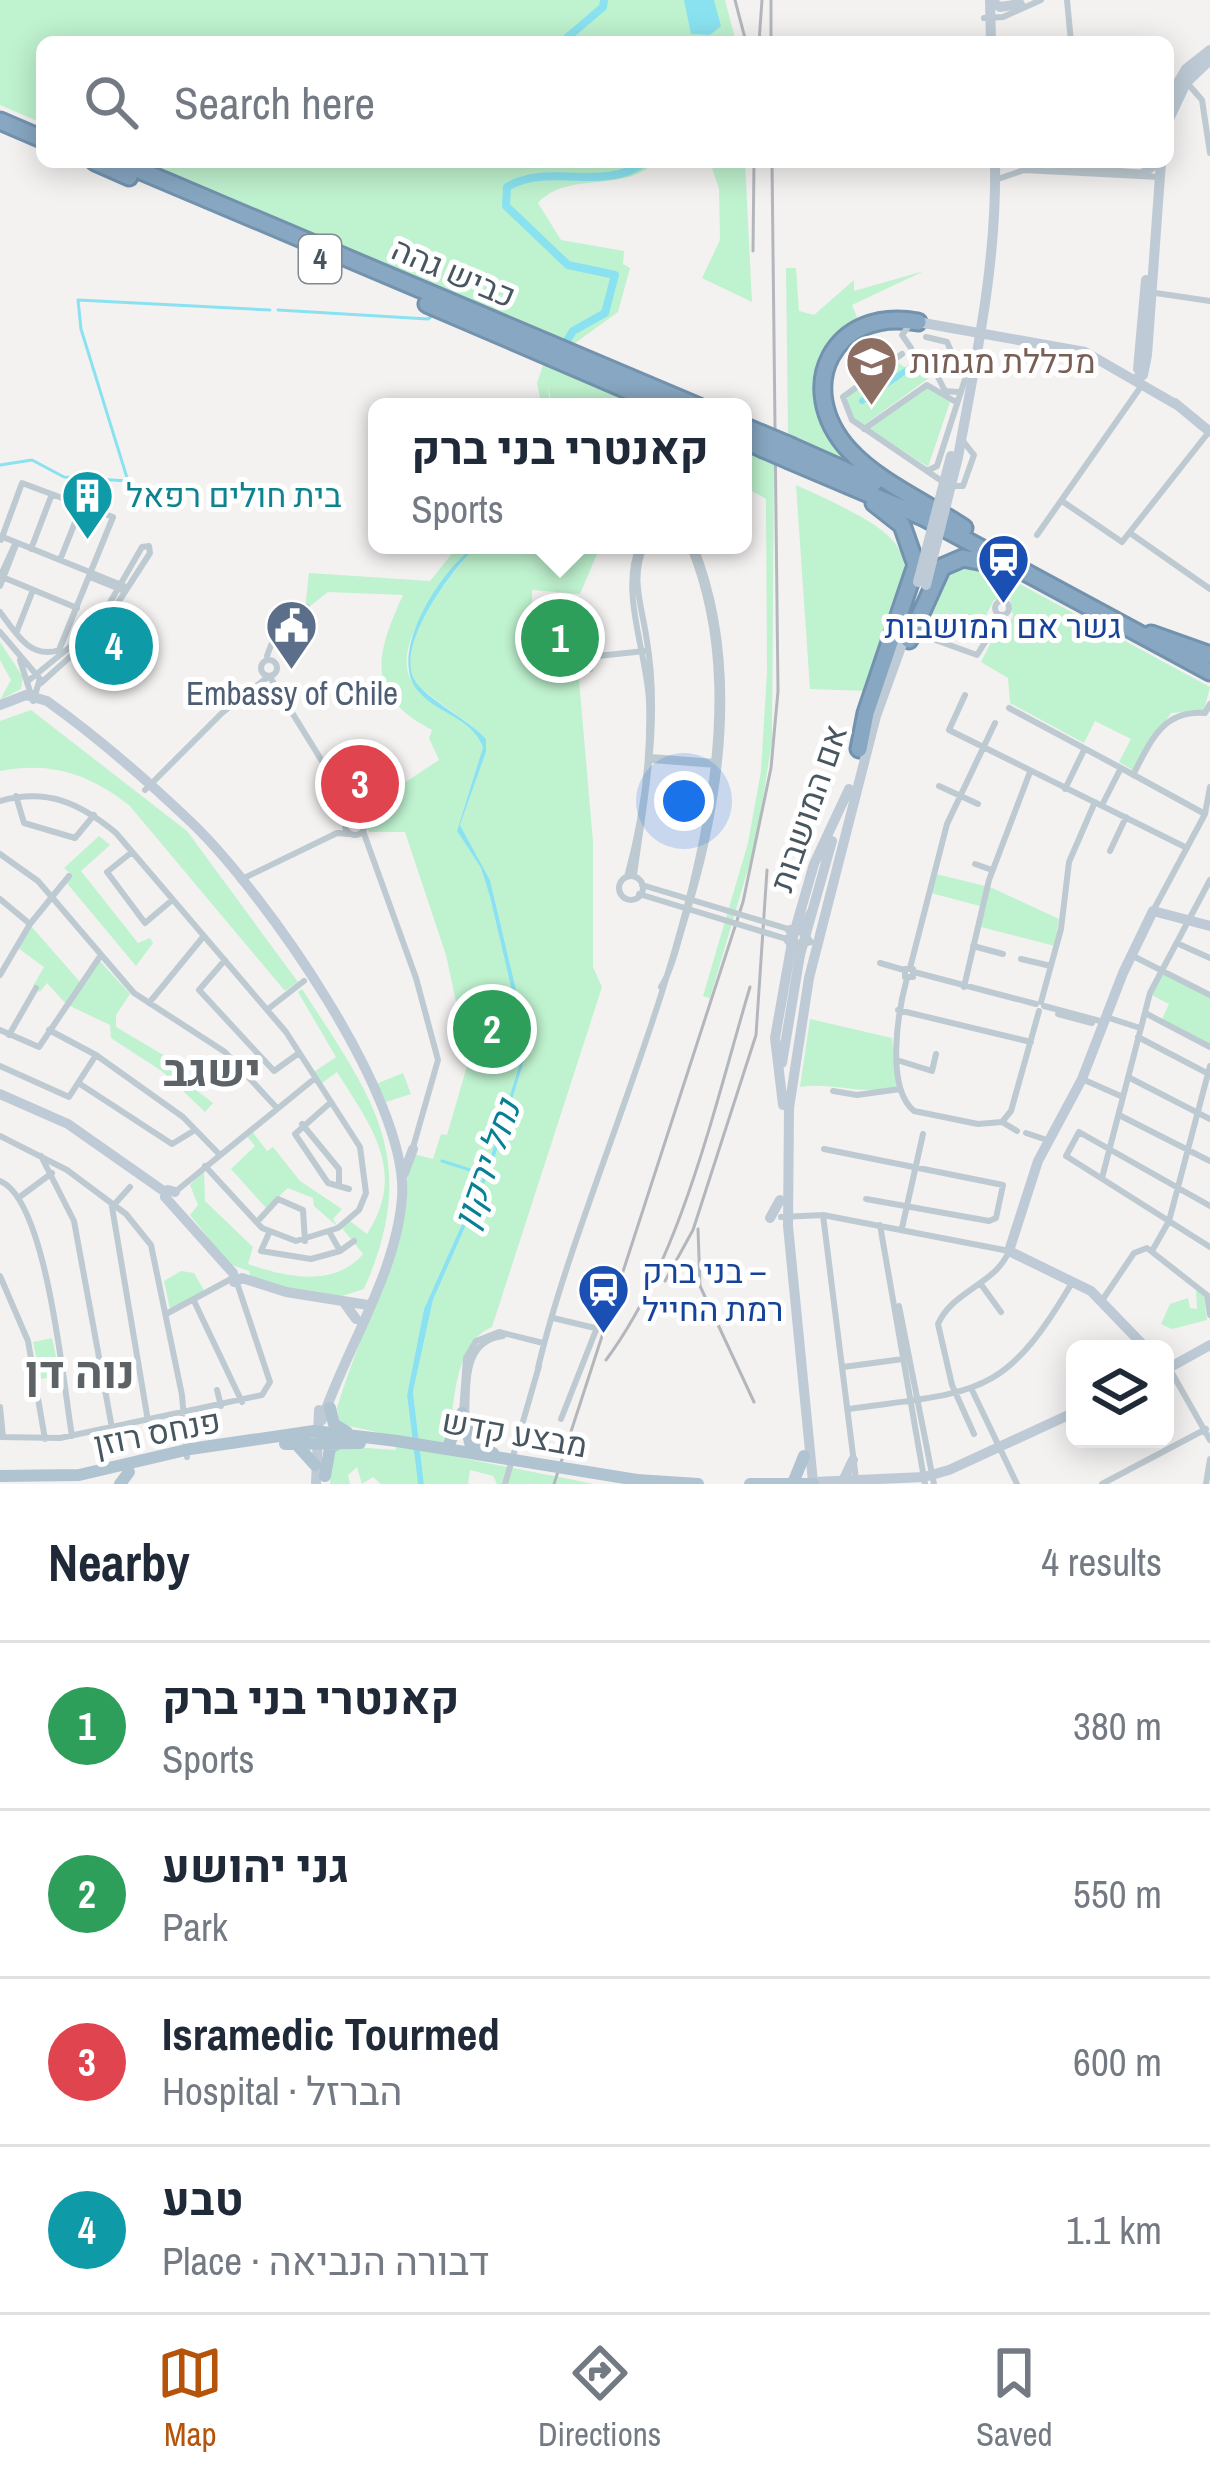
<!DOCTYPE html>
<meta charset="utf-8">
<style>
body{margin:0;font-family:"Archivo Narrow",Heebo,sans-serif;background:#f2f2f3;color:#1f2937}
.controls{position:absolute;right:36px;bottom:36px;display:grid;overflow:hidden;border-radius:18px;box-shadow:0 6px 30px #0003}
.controls button{width:108px;height:108px;display:grid;place-items:center;padding:0;border:0;border-bottom:3px solid #e0e1e3;background:#fff;color:#1f2937;font:60px sans-serif}
.you{position:absolute;left:684px;top:801px;width:42px;height:42px;margin:-30px;border:9px solid #fff;border-radius:50%;background:#1a73e8;box-shadow:0 0 0 18px #1a73e833}
.badge{display:grid;place-items:center;width:78px;height:78px;border-radius:50%;background:#b45309;color:#fff;font-size:39px;font-weight:700}
.pin{position:absolute;translate:-50% -50%;border:6px solid #fff;box-shadow:0 3px 12px #0006}
.popup{position:absolute;left:368px;top:398px;width:384px;height:156px;box-sizing:border-box;display:grid;place-content:center;border-radius:18px;background:#fff;filter:drop-shadow(0 3px 9px #0005);font-size:39px;white-space:nowrap;color:#747a83}
.popup b{font-size:45px;color:#1f2937}
.popup::after{content:'';position:absolute;left:50%;top:100%;margin-left:-24px;border:24px solid transparent;border-top-color:#fff}
.list{margin:0;padding:0;list-style:none}
h2{display:flex;justify-content:space-between;align-items:center;height:156px;margin:0;padding:0 48px;font-size:51px}
h2 small{font-size:39px;font-weight:400;color:#747a83}
.list li{display:grid;grid-template-columns:78px 1fr auto;gap:36px;align-items:center;box-sizing:border-box;height:168px;padding:0 48px;border-top:3px solid #e0e1e3}
.list b{display:block;font-size:45px;white-space:nowrap}
.list p{margin:0;font-size:39px;white-space:nowrap;color:#747a83}
.list em{font-size:39px;font-style:normal;color:#747a83}
.icon{flex:none;width:66px;height:66px;fill:none;stroke:currentColor;stroke-width:2;stroke-linecap:round;stroke-linejoin:round}
.map{position:relative;flex:none;width:1210px;height:1484px;overflow:hidden}
.search{position:absolute;background:#fff;box-shadow:0 6px 30px #0003;left:36px;right:36px;top:36px;height:132px;display:flex;align-items:center;gap:30px;box-sizing:border-box;padding:0 42px;border-radius:18px;color:#747a83;font-size:45px}
.sheet{height:828px;background:#fff}
nav{display:flex;justify-content:space-around;align-items:center;box-sizing:border-box;height:168px;border-top:3px solid #e0e1e3;background:#fff;font-size:33px;color:#747a83}
nav a{display:grid;justify-items:center;gap:6px}
nav .on{color:#b45309}
.map>svg:first-child{display:block}
</style>
<div class="map">
<svg width="1210" height="1484" viewBox="0 0 1210 1484">
<rect width="100%" height="100%" fill="#f4f1f1"/>
<path fill="#bff2cf" d="M0,0H725L736,42H42V123L0,105Z
M132,162H655C623,194 568,170 538,203L561,240L624,251L623,264L630,268L618,312L571,346L559,369L640,407H552L548,385L550,407H542L537,383L551,342Z
M710,162H745L752,302L702,278L720,240L719,189Z
M786,268H796L799,311L814,315L854,280V291L924,271L852,305L859,322L827,355L831,424L891,485L788,434Z
M896,361L907,369L928,362L933,375L864,425L852,418L844,400Z
M928,387L950,402L928,467L869,429Z
M743,451L774,463L772,741L756,842L710,998L703,996L748,843L761,771L767,672L766,499L743,486Z
M796,485C940,550 915,553 867,691L810,689Z
M459,545H601L580,594L532,590L533,672L578,668L593,842V967L602,987L492,1327C451,1343 454,1417 447,1455L594,1484H497L493,1476L470,1470L468,1484H424L413,1392L433,1300L492,1166L529,1044L490,880L460,825L486,752V740C466,718 441,706 420,687C384,653 451,577 472,549C449,575 387,646 413,683C432,710 469,715 483,747L457,831L481,868L490,897L525,1047L487,1168L424,1309L407,1395L418,1484H381L373,1477L362,1484L357,1467L348,1475L350,1484H330L331,1454L339,1446L396,1450L394,1436L340,1424L337,1408C356,1345 385,1286 403,1223C411,1195 401,1180 413,1154L433,1159L441,1134L447,1135L467,1066L466,1048L446,955L405,832H369L363,810L439,760L429,738L432,730C366,695 374,658 403,595L328,592L305,610L309,573L430,581Z
M956,564L990,568L1210,687L1204,710L1171,713L1133,770L1119,762L1131,739L1095,721L1084,743L1010,703L1008,678L981,662L1000,624L1007,627L1013,616L1010,600H994L972,642L924,621L940,579Z
M0,642L23,677L21,689L0,700L11,680L0,660Z
M31,710L187,831L298,982L285,991L129,805C89,774 51,761 0,771V721Z
M99,836L110,845L81,871L138,943L150,938L153,943L136,966L66,882L71,874L64,868Z
M936,874L985,886L980,906L931,893Z
M990,887L1059,919L1055,946L981,927Z
M31,926L80,982L98,959L130,994L116,1015V1027L187,1069L183,1080L213,1103L205,1112L163,1072L111,1038L110,1025L66,1004L47,983L40,992L33,986L44,967L18,948Z
M1162,973L1210,997V1044L1162,1019L1169,1004L1152,995Z
M302,989C372,1097 422,1158 364,1289L339,1297L317,1295L251,1278L249,1271L229,1264L190,1215L198,1205L190,1185L204,1171L205,1201L253,1247L248,1264C286,1277 334,1288 363,1254L342,1228L350,1221L367,1234C408,1171 370,1125 337,1072L322,1083L314,1072L336,1057L298,992Z
M810,1019L892,1038L897,1088C858,1095 834,1082 800,1087Z
M403,1073L411,1094L386,1102L376,1084Z
M252,1131L267,1151L273,1147L300,1181L342,1209L333,1219L338,1227L314,1206L313,1198L288,1188L266,1208L231,1169L255,1146L246,1135Z
M181,1271L194,1273L205,1292L170,1309L164,1281Z
M1196,1290L1204,1296L1207,1320L1172,1329L1161,1324L1170,1304L1188,1298L1190,1308L1197,1309Z
M52,1338L60,1375L41,1379L33,1342Z"/>
<path fill="#8ae2f1" d="M684,0H714L721,26L710,35L691,34Z
M477,545C453,569 387,653 419,686C438,706 466,718 486,739V752L460,825L490,880L529,1044L492,1166L433,1300L413,1392L424,1484H418L407,1395L424,1309L487,1168L525,1047L490,897L481,868L457,831L483,747C470,716 439,715 419,692C384,655 444,565 477,545Z
M550,611H563L574,631L570,651L553,664L547,663L541,615Z"/>
<g fill="none" stroke-linecap="round" stroke-linejoin="round">
<path stroke="#8ae2f1" stroke-width="3" d="M278,310L428,319L433,315L447,321
M0,465L32,460L64,477L128,481L81,329L78,300L270,310
M442,1161L486,1175"/>
<path stroke="#8ae2f1" stroke-width="6" d="M862,401L914,365"/>
<path stroke="#8ae2f1" stroke-width="8" d="M562,42L603,7L604,0
M560,351L573,331L605,313L615,275L568,265L506,206L507,187C550,162 604,193 645,162"/>
<defs>
<path id="highway" d="M0,121L42,139
M95,162L129,177
M120,162L699,407
M427,304L667,407
M918,322C834,306 792,387 849,450C878,482 927,503 964,528
M743,426L762,434
M743,440L761,448
M793,447L874,483
M789,460L923,517L1210,672
M1151,634L1210,655
M909,640L942,567L963,558L994,564
M859,749L866,713L916,565L902,525L874,503"/>
</defs>
<use href="#highway" stroke="#7292ae" stroke-width="21"/>
<path stroke="#becad1" stroke-width="6" d="M1067,0L1071,42
M984,18L1003,17L1041,0
M1188,84L1202,100L1210,153
M1009,162L1145,173
M998,179L1024,170L1160,177
M1149,292L1210,301
M908,327L902,335L911,348
M926,337L947,342L954,358L948,370
M880,370L902,354
M876,373L843,397L852,420L949,486H963L974,455L963,441
M938,377L945,391L958,392
M864,429L927,385L956,402
M927,471L937,466L967,373
M1062,501L1122,542L1208,433
M1130,533L1210,589
M1037,535L1142,385
M3,537L124,586
M31,549L52,494
M60,560L82,505
M0,576L77,608
M0,577L16,542
M90,577L122,590
M0,586L16,545
M995 608a7 7 0 1 1 14 0a7 7 0 1 1-14 0Z
M0,612C15,632 30,660 59,650L113,517L22,483L1,540
M919,621L948,640
M17,631L33,590
M0,632L40,679L33,701L20,660
M916,633L977,655L1002,615
M267,656L271,645L307,607
M588,657L645,651
M584,658L593,661L590,669L583,667Z
M261 668a8 8 0 1 1 16 0a8 8 0 1 1-16 0Z
M270,677L356,816
M28,681L97,625L142,547L149,546L150,553L101,629L41,683
M965,695L949,730L1187,848
M1009,708L1121,768
M651,757L715,762
M652,760L716,765
M1133,775C1151,741 1162,710 1205,713L1210,704
M939,786L978,804
M1065,789L1084,750
M145,790L222,713L269,676
M16,796L24,823L75,838L94,815
M0,801C47,788 80,803 116,833L286,1032L360,1147L366,1193L359,1210L338,1228L296,1241L262,1228L205,1166
M1102,805L1121,768L1205,814
M345 825a10 10 0 1 1 20 0a10 10 0 1 1-20 0Z
M363,831L416,978L438,1060L412,1151
M1110,851L1126,817
M132,852L107,872L145,923L171,901
M0,854L38,881L134,993L225,1052L276,1107
M975,864L992,870
M634,875C645,793 661,719 646,635C641,603 630,576 645,545
M619 888a12 12 0 1 1 24 0a12 12 0 1 1-24 0Z
M627,877C643,819 651,761 649,701C647,653 619,590 640,545
M240,880L337,833L349,834
M0,899L30,924
M1153,911L1205,814L1210,787
M1181,945L1210,958
M973,946L1003,954
M1133,956L1210,995
M1021,959L1051,966
M225,960L199,990L274,1071L299,1053
M880,963L904,970
M910,968L947,824L995,723
M905,969H913V977H905Z
M914,972L1036,1004
M0,975L30,924L69,876
M907,978C898,1011 885,1087 914,1111L978,1124L1002,1122L1011,1111L1039,1011
M661,987C672,970 678,941 685,919C722,802 742,663 694,545
M964,987L989,880L1030,772
M1041,1002L1061,929L1069,862L1095,802
M149,1003L203,937
M1044,1006L1104,1022
M268,1009L304,981
M898,1010L1031,1042
M1145,1013L1210,1047
M1058,1014L1092,1023
M1106,1017L1140,1028
M0,1030L39,1047L99,958
M9,1035L36,988
M1138,1037L1209,1074
M96,1055L183,1117L219,1154
M900,1061L932,1071L936,1054
M0,1066L69,1097L96,1055L49,1030
M1128,1077L1210,1119
M1082,1079L1123,1097
M80,1084L172,1144L195,1130
M833,1091L857,1095L900,1089
M330,1103L295,1134L328,1183L349,1189
M1119,1115L1210,1161
M1002,1122L1017,1131
M302,1124L339,1169V1185
M1026,1133L1050,1141
M0,1136L67,1170L126,1214L151,1245L182,1395L187,1457
M824,1149L1003,1185L996,1218L989,1221L866,1199
M41,1156L74,1221L112,1428
M1102,1178L1150,993L1210,880
M0,1181C47,1200 63,1383 72,1436
M175,1192L314,1079
M21,1196L52,1173
M1210,1206L1079,1132L1066,1156L1210,1247
M112,1207L148,1421
M112,1207L130,1187
M823,1215L856,1479
M781,1217L823,1215L1009,1251C996,1284 952,1291 938,1324L952,1385L974,1434
M257,1222L278,1199L303,1210L305,1241
M880,1225L925,1484
M902,1228L923,1134
M269,1233L261,1251L311,1259L340,1251L330,1233
M340,1251L354,1241
M1152,1251L1169,1221L1210,1066
M0,1276L28,1341L45,1439
M980,1283L1001,1312
M1103,1299L1134,1253L1147,1248L1207,1295L1210,1315
M194,1301L242,1402
M899,1306L934,1484
M166,1314L231,1279
M553,1318L595,1328
M843,1367L903,1359
M538,1368C594,1131 790,786 689,545
M1172,1373L1210,1440
M217,1390L221,1406
M972,1390L1017,1484
M0,1407L3,1437
M849,1409C978,1391 1004,1399 1073,1281
M462,1412L466,1358L476,1341L499,1332L543,1343
M466,1417C468,1385 462,1341 503,1336
M561,1419L600,1320
M0,1437L60,1438L262,1395L270,1382L237,1283
M1098,1439L1100,1443
M505,1484L539,1366
M1102,1484L1206,1429
M1206,1484L1210,1459"/>
<path stroke="#becbd6" stroke-width="10" d="M991,42L990,0L1000,7L1020,4
M1168,99L1186,69L1210,50
M1168,121L1186,83L1210,60
M1144,173L1155,164
M918,322L1085,352L1177,405
M1138,369L1146,280
M1137,378L1143,375L1147,355L1161,162
M1175,403L1210,432
M958,457C976,358 997,263 995,162
M906,633L876,716L809,978L789,1108L788,1226L813,1482L924,1477L949,1470L1075,1412
M0,705L26,695L47,701C96,736 150,783 193,824C264,893 410,1099 402,1198C396,1274 346,1349 322,1420
M782,1063L800,955L832,841
M0,1094L68,1124L165,1192
M783,1105L775,1038L793,937L814,864L849,789
M404,1173L413,1149
M175,1192L168,1190L165,1197L233,1273L234,1282L242,1278L286,1292L368,1305
M770,1218L780,1200
M343,1301L356,1319
M1147,1349L1091,1291L1009,1251L1038,1161L1082,1079L1123,973L1153,911L1210,926
M1165,1370L1210,1345
M843,1481L853,1460
M316,1484L319,1410"/>
<path stroke="#b0c3d1" stroke-width="12" d="M330,1408L334,1424L347,1432
M466,1423L470,1443L493,1453
M285,1444L360,1443
M297,1445L315,1465
M448,1447L462,1413
M0,1476L79,1475L190,1449L314,1431L397,1441
M325,1476L330,1448L341,1442
M637,1480L698,1484
M793,1483L804,1456
M120,1484L129,1472
M750,1484H813"/>
<use href="#highway" stroke="#87a7c2" stroke-width="15"/>
<path stroke="#b3b7bc" stroke-width="3" d="M735,0L746,42
M759,42L762,0
M753,251L754,162"/>
<path stroke="#b3b7bc" stroke-width="3" d="M771,0V42
M698,1229L700,1286L754,1402
M665,1281L693,1230L756,1035L767,870
M606,1360C681,1259 714,1108 750,987
M554,1484L743,902L771,768L778,691L772,162"/>
<defs>
<path id="highway-bridge" d="M762,434L793,447
M761,448L789,460"/>
</defs>
<use href="#highway-bridge" stroke="#7292ae" stroke-width="21" stroke-linecap="butt"/>
<path stroke="#becad1" stroke-width="6" d="M642,885L805,934L811,942
M639,894L803,944L811,942"/>
<path stroke="#becbd6" stroke-width="10" d="M918,582L951,456
M926,585L958,457
M790,930L802,929L811,913
M788,939L800,955"/>
<path stroke="#b0c3d1" stroke-width="12" d="M397,1441L637,1480"/>
<use href="#highway-bridge" stroke="#87a7c2" stroke-width="15"/>
</g>
<defs>
<symbol id="university-pin" viewBox="-11 -11 22 30"><path d="M0 17L-7.5 6A9.5 9.5 0 1 1 7.5 6Z" fill="#8d6e63" stroke="#fff"/><path d="M0-5L7-2L0 1L-7-2ZM-4 1L0 2.5L4 1V4Q0 6-4 4Z" fill="#fff"/></symbol>
<symbol id="building-pin" viewBox="-11 -11 22 30"><path d="M0 17L-7.5 6A9.5 9.5 0 1 1 7.5 6Z" fill="#0f9aa8" stroke="#fff"/><path d="M-4-6H4V6H1V3H-1V6H-4ZM-2.5-4.3h1.7v1.8h-1.7ZM.8-4.3h1.7v1.8H.8ZM-2.5-1h1.7V.8h-1.7ZM.8-1h1.7V.8H.8Z" fill="#fff"/></symbol>
<symbol id="station-pin" viewBox="-11 -11 22 30"><path d="M0 17L-7.5 6A9.5 9.5 0 1 1 7.5 6Z" fill="#1a4fb4" stroke="#fff"/><path d="M-3-6H3Q5-6 5-4V2Q5 4 3 4L4.5 6H3L1.5 4h-3L-3 6H-4.5L-3 4Q-5 4-5 2V-4Q-5-6-3-6ZM-3.5-4v3h7v-3ZM-3.5 1v1.5H-2V1ZM2 1v1.5H3.5V1Z" fill="#fff"/></symbol>
<symbol id="civic-pin" viewBox="-11 -11 22 30"><path d="M0 17L-7.5 6A9.5 9.5 0 1 1 7.5 6Z" fill="#5c6f8a" stroke="#fff"/><path d="M-.6-6.5H3V-4.5H.6V-3L4-1V1h2V6H-6V1h2V-1L-.6-3ZM-1.2 2.5V6h2.4V2.5Z" fill="#fff"/></symbol>
</defs>
<g fill-rule="evenodd">
<use href="#university-pin" x="842" y="332" width="59" height="81"/>
<use href="#building-pin" x="58" y="466" width="59" height="81"/>
<use href="#station-pin" x="974" y="530" width="59" height="81"/>
<use href="#civic-pin" x="262" y="596" width="59" height="81"/>
<use href="#station-pin" x="574" y="1260" width="59" height="81"/>
</g>
<g text-anchor="middle" stroke-width="10" stroke-linejoin="round" paint-order="stroke">
<rect fill="#fff" stroke="#7f8990" stroke-width="3" x="299" y="235" width="42" height="48" rx="9"/>
<g font-size="30" font-weight="bold" fill="#485660">
<text x="320" y="269">4</text>
</g>
<g font-size="33" fill="#485660" stroke="#fff">
<text transform="translate(454 272) rotate(23)" y="12">כביש גהה</text>
<text transform="translate(808 808) rotate(-71)" y="12">אם המושבות</text>
<text transform="translate(157 1432) rotate(-11)" y="12">פנחס רוזן</text>
<text transform="translate(515 1433) rotate(10)" y="12">מבצע קדש</text>
</g>
<g font-size="33" fill="#785e54" stroke="#fff" text-anchor="start">
<text x="910" y="373">מכללת מגמות</text>
</g>
<g font-size="33" fill="#0d838f" stroke="#fff" text-anchor="start">
<text x="126" y="507">בית חולים רפאל</text>
</g>
<g font-size="33" fill="#164399" stroke="#fff">
<text x="1003" y="638">גשר אם המושבות</text>
<text x="642" y="1283" text-anchor="start">בני ברק –<tspan x="642" dy="38">רמת החייל</tspan></text>
</g>
<g font-size="33" fill="#4e5e75" stroke="#fff">
<text x="292" y="705">Embassy of Chile</text>
</g>
<g font-size="36" font-style="italic" fill="#078095" stroke="#fff">
<text transform="translate(486 1164) rotate(-70)" y="13">נחל ירקון</text>
</g>
<g font-size="45" font-weight="bold" fill="#5d6267" stroke="#fff">
<text x="212" y="1086">ישגב</text>
<text x="80" y="1388">נוה דן</text>
</g>
</g>
</svg>
<div class="controls">
<button><svg class="icon" aria-label="layers" viewBox="0 0 24 24"><path d="M12 4l9 5-9 5-9-5zM3 14l9 5 9-5"/></svg></button>
</div>
<div class="you"></div>
<div class="pin badge" style="left:560px;top:638px;background:#2e9e5b">1</div>
<div class="popup"><b>קאנטרי בני ברק</b>Sports</div>
<div class="pin badge" style="left:492px;top:1029px;background:#2e9e5b">2</div>
<div class="pin badge" style="left:360px;top:784px;background:#e0444e">3</div>
<div class="pin badge" style="left:114px;top:646px;background:#0f9aa8">4</div>
<div class="search"><svg class="icon" aria-label="search" viewBox="0 0 24 24"><circle cx="10" cy="10" r="6"/><path d="M15 15l6 6"/></svg>Search here</div>
</div>
<section class="sheet">
<h2>Nearby<small>4 results</small></h2>
<ul class="list">
<li><span class="badge" style="background:#2e9e5b">1</span><div><b>קאנטרי בני ברק</b><p>Sports</p></div><em>380 m</em></li>
<li><span class="badge" style="background:#2e9e5b">2</span><div><b>גני יהושע</b><p>Park</p></div><em>550 m</em></li>
<li><span class="badge" style="background:#e0444e">3</span><div><b>Isramedic Tourmed</b><p>Hospital · הברזל</p></div><em>600 m</em></li>
<li><span class="badge" style="background:#0f9aa8">4</span><div><b>טבע</b><p>Place · דבורה הנביאה</p></div><em>1.1 km</em></li>
</ul>
</section>
<nav>
<a class="on"><svg class="icon" aria-label="map" viewBox="0 0 24 24"><path d="M3 6l6-2 6 2 6-2v14l-6 2-6-2-6 2zM9 4v14M15 6v14"/></svg>Map</a>
<a><svg class="icon" aria-label="directions" viewBox="0 0 24 24"><path d="M12 3l9 9-9 9-9-9zM9 14v-3h6M13 9l2 2-2 2"/></svg>Directions</a>
<a><svg class="icon" aria-label="saved" viewBox="0 0 24 24"><path d="M7 4h10v16l-5-4-5 4z"/></svg>Saved</a>
</nav>
